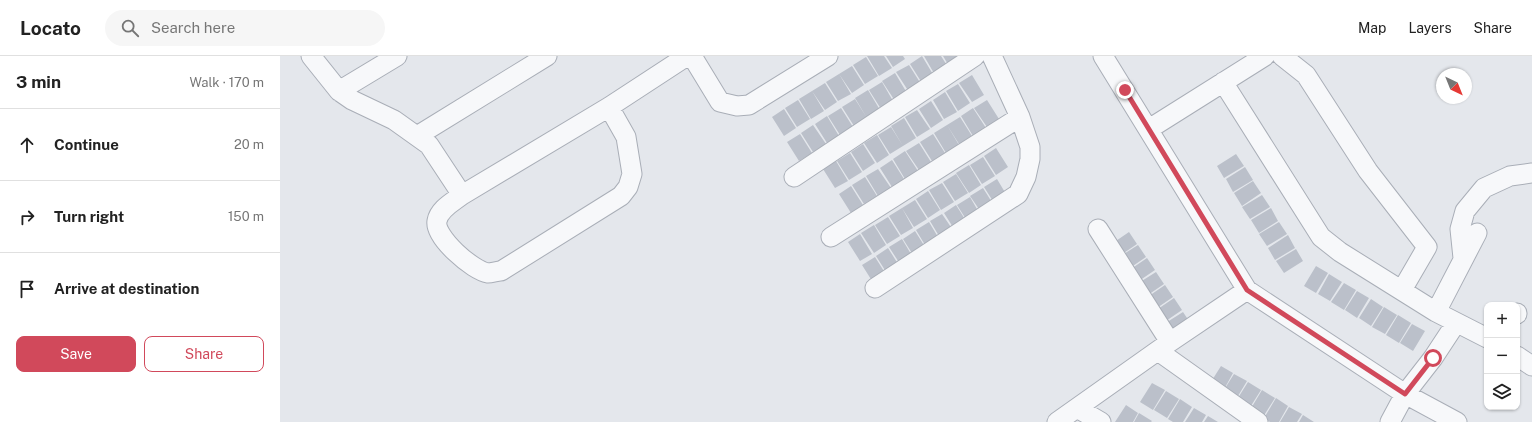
<!DOCTYPE html>
<meta charset="utf-8">
<style>
body{margin:0;font-family:"Public Sans",sans-serif;background:#f6f6f6;color:#222}
.controls{position:absolute;right:12px;bottom:12px;display:grid;overflow:hidden;border-radius:8px;box-shadow:0 1px 3px #0004}
.controls button{width:36px;height:36px;display:grid;place-items:center;padding:0;border:0;border-bottom:1px solid #e0e0e0;background:#fff;color:#222;font:20px sans-serif}
.compass{position:absolute;left:1156px;top:12px;width:36px;height:36px;border-radius:50%;background:#fff;box-shadow:0 1px 3px #0004;rotate:137deg}
.stop{position:absolute;width:12px;height:12px;margin:-9px;border:3px solid #d1495b;border-radius:50%;background:#fff}
.stop.end{background:#d1495b;border-color:#fff;box-shadow:0 1px 4px #0008}
.list{margin:0;padding:0;list-style:none}
h2{display:flex;justify-content:space-between;align-items:center;height:52px;margin:0;padding:0 16px;font-size:17px}
h2 small{font-size:13px;font-weight:400;color:#767676}
.list li{display:grid;grid-template-columns:26px 1fr auto;gap:12px;align-items:center;box-sizing:border-box;height:72px;padding:0 16px;border-top:1px solid #e0e0e0}
.list b{display:block;font-size:15px;white-space:nowrap}
.list em{font-size:13px;font-style:normal;color:#767676}
.actions{display:flex;gap:8px;padding:12px 16px}
.actions a{flex:1;padding:9px 0;border:1px solid #d1495b;border-radius:8px;text-align:center;font-size:14px;color:#d1495b}
.actions .main{background:#d1495b;color:#fff}
.icon{flex:none;width:22px;height:22px;fill:none;stroke:currentColor;stroke-width:2;stroke-linecap:round;stroke-linejoin:round}
.map{position:relative;flex:none;width:1252px;height:366px;overflow:hidden}
header{display:flex;align-items:center;gap:24px;box-sizing:border-box;height:56px;padding:0 20px;background:#fff;border-bottom:1px solid #e0e0e0}
header strong{font-size:19px}
nav{display:flex;gap:22px;margin-inline-start:auto;font-size:14px}
.search{width:280px;height:36px;background:#f6f6f6;display:flex;align-items:center;gap:10px;box-sizing:border-box;padding:0 14px;border-radius:22px;color:#767676;font-size:15px}
main{display:flex}
aside{flex:1;background:#fff}
.map>svg:first-child{display:block}
</style>
<header>
<strong>Locato</strong>
<div class="search"><svg class="icon" aria-label="search" viewBox="0 0 24 24"><circle cx="10" cy="10" r="6"/><path d="M15 15l6 6"/></svg>Search here</div>
<nav><a>Map</a><a>Layers</a><a>Share</a></nav>
</header>
<main>
<aside>
<h2>3 min<small>Walk · 170 m</small></h2>
<ul class="list">
<li><svg class="icon" aria-label="ahead" viewBox="0 0 24 24"><path d="M12 20V5M6 11l6-6 6 6"/></svg><div><b>Continue</b></div><em>20 m</em></li>
<li><svg class="icon" aria-label="right" viewBox="0 0 24 24"><path d="M7 20v-9h11M14 6l5 5-5 5"/></svg><div><b>Turn right</b></div><em>150 m</em></li>
<li><svg class="icon" aria-label="arrive" viewBox="0 0 24 24"><path d="M6 21V4h12l-3 4 3 4H6"/></svg><div><b>Arrive at destination</b></div></li>
</ul>
<div class="actions"><a class="main">Save</a><a>Share</a></div>
</aside>
<div class="map">
<svg width="1252" height="366" viewBox="0 0 1252 366">
<rect width="100%" height="100%" fill="#e4e7ec"/>
<path fill="#bbc0ca" d="M587,0H604L612,12L599,20Z
M606,0H623L625,3L613,11Z
M642,0L654,20L642,27L630,8Z
M644,0H661L668,11L655,19Z
M663,0H680L669,10Z
M586,1L598,20L585,28L573,9Z
M629,9L641,28L629,36L616,16Z
M572,10L584,29L572,37L559,18Z
M615,17L627,37L615,45L602,25Z
M559,18L571,38L558,45L546,26Z
M692,19L704,39L692,46L679,27Z
M602,26L613,45L601,53L589,34Z
M545,27L557,46L545,54L532,35Z
M678,28L690,47L678,55L666,35Z
M588,34L600,54L587,62L575,42Z
M532,35L544,55L531,63L519,43Z
M665,36L677,56L664,63L653,44Z
M575,43L587,62L574,70L562,51Z
M518,44L530,63L517,71L505,52Z
M707,44L719,63L707,71L694,52Z
M651,45L663,64L651,72L639,53Z
M561,52L573,71L560,79L548,60Z
M693,52L706,72L693,80L681,60Z
M504,53L516,72L504,80L492,61Z
M637,54L650,73L637,81L625,61Z
M547,60L559,80L547,87L535,68Z
M680,61L692,80L679,88L667,69Z
M624,62L636,82L623,90L611,70Z
M533,69L546,88L533,96L521,77Z
M667,69L679,89L666,97L654,77Z
M611,71L623,90L610,98L598,79Z
M520,78L532,97L519,105L507,86Z
M653,78L665,97L652,105L640,86Z
M597,79L609,99L597,107L584,87Z
M639,87L651,106L639,114L626,95Z
M583,88L595,107L583,115L571,96Z
M716,92L728,111L716,119L704,100Z
M625,95L638,115L625,123L613,103Z
M570,97L582,116L569,124L557,105Z
M956,98L964,110L944,122L937,110Z
M703,101L715,120L702,128L690,109Z
M612,104L624,123L612,131L600,112Z
M556,105L568,125L555,132L543,113Z
M689,109L701,129L689,137L676,117Z
M965,111L973,124L953,136L946,123Z
M598,113L611,132L598,140L586,120Z
M676,118L688,137L675,145L663,126Z
M585,121L597,140L584,148L572,129Z
M717,123L729,143L716,150L704,131Z
M973,125L981,137L962,150L954,137Z
M662,127L674,146L661,154L649,134Z
M571,130L583,149L571,157L559,138Z
M703,132L715,151L703,159L690,140Z
M648,135L660,154L648,162L636,143Z
M982,139L990,151L970,163L962,151Z
M690,141L701,160L689,168L677,149Z
M635,144L647,163L634,171L622,152Z
M676,149L688,168L676,176L664,157Z
M622,152L633,172L621,179L609,160Z
M991,152L998,165L979,177L971,164Z
M662,158L675,177L662,185L650,165Z
M608,161L620,180L607,188L595,169Z
M649,166L661,186L648,194L636,174Z
M999,166L1007,178L987,190L979,178Z
M594,169L606,189L594,197L581,177Z
M635,175L647,194L635,202L623,183Z
M849,176L857,188L838,201L830,189Z
M580,178L592,198L580,205L568,186Z
M1008,179L1015,192L995,204L988,192Z
M622,183L634,203L622,211L609,191Z
M858,189L866,201L847,214L839,201Z
M608,192L620,211L608,219L596,200Z
M1016,193L1023,205L1004,217L996,205Z
M595,201L607,220L594,228L582,209Z
M867,202L875,214L856,227L848,215Z
M1036,210L1048,217L1036,237L1024,230Z
M876,216L884,228L865,241L857,228Z
M1049,218L1062,226L1050,245L1038,238Z
M1064,227L1076,234L1064,254L1051,246Z
M885,229L893,241L874,254L866,242Z
M1077,235L1089,242L1077,262L1065,254Z
M894,242L902,254L883,267L875,255Z
M1091,243L1103,251L1091,270L1079,262Z
M1104,251L1117,259L1105,278L1092,271Z
M903,256L911,268L892,281L884,268Z
M1118,259L1131,267L1119,287L1106,279Z
M1132,268L1145,275L1133,295L1120,287Z
M941,310L953,317L942,337L929,329Z
M954,318L967,325L955,345L942,337Z
M968,326L981,334L969,353L956,345Z
M872,327L885,334L873,354L860,346Z
M982,334L995,342L983,361L970,354Z
M886,335L899,343L887,362L874,354Z
M996,342L1008,350L999,366H990L984,362Z
M900,343L912,351L903,366H893L888,363Z
M846,349L858,357L853,366H835Z
M1009,351L1022,358L1017,366H1000Z
M914,352L926,359L922,366H905Z
M859,357L872,365L871,366H854Z
M1023,359L1034,366H1019Z
M928,360L938,366H924Z"/>
<g fill="none" stroke-linecap="round" stroke-linejoin="round">
<defs>
<path id="minor" d="M31,0L59,35L72,44L114,64L149,89L182,139
M412,0L440,46L457,50L469,49L548,0
M823,0L967,234L1125,338L1177,366
M1002,0L1026,19L1088,115L1147,191L1122,234
M943,26L1041,181L1060,196L1156,256L1207,282
M59,35L117,0
M329,51L346,81L352,118L348,131L341,140L221,215C217,215 212,217 208,217C193,215 154,181 157,165C159,153 173,146 182,139L329,51L407,0
M869,73L985,0
M137,80L267,0
M514,121L695,0
M818,173L890,286
M551,181L740,61
M1183,202L1180,173L1185,155L1204,132L1230,120L1252,117
M595,232L738,138L746,121L750,103V91L740,61L712,0
M1156,256L1197,177
M1237,258V257
M878,295L978,366
M1237,300L1252,310
M797,352L821,366
M777,366L890,286L967,234
M1110,366L1125,338L1153,302L1176,267"/>
</defs>
<use href="#minor" stroke="#a9aeb7" stroke-width="21"/>
<use href="#minor" stroke="#f7f8fa" stroke-width="19"/>
</g>
<g fill="none" stroke-linecap="round" stroke-linejoin="round">
<path stroke="#d1495b" stroke-width="5" d="M845,34L967,234L1125,338L1153,302"/>
</g>
</svg>
<div class="controls">
<button>+</button>
<button>−</button>
<button><svg class="icon" aria-label="layers" viewBox="0 0 24 24"><path d="M12 4l9 5-9 5-9-5zM3 14l9 5 9-5"/></svg></button>
</div>
<svg class="compass" viewBox="-18 -18 36 36"><path d="M0-13l5 13h-10z" fill="#e53935"/><path d="M0 13l5-13h-10z" fill="#767676"/></svg>
<div class="stop" style="left:1153px;top:302px"></div>
<div class="stop end" style="left:845px;top:34px"></div>
</div>
</main>
